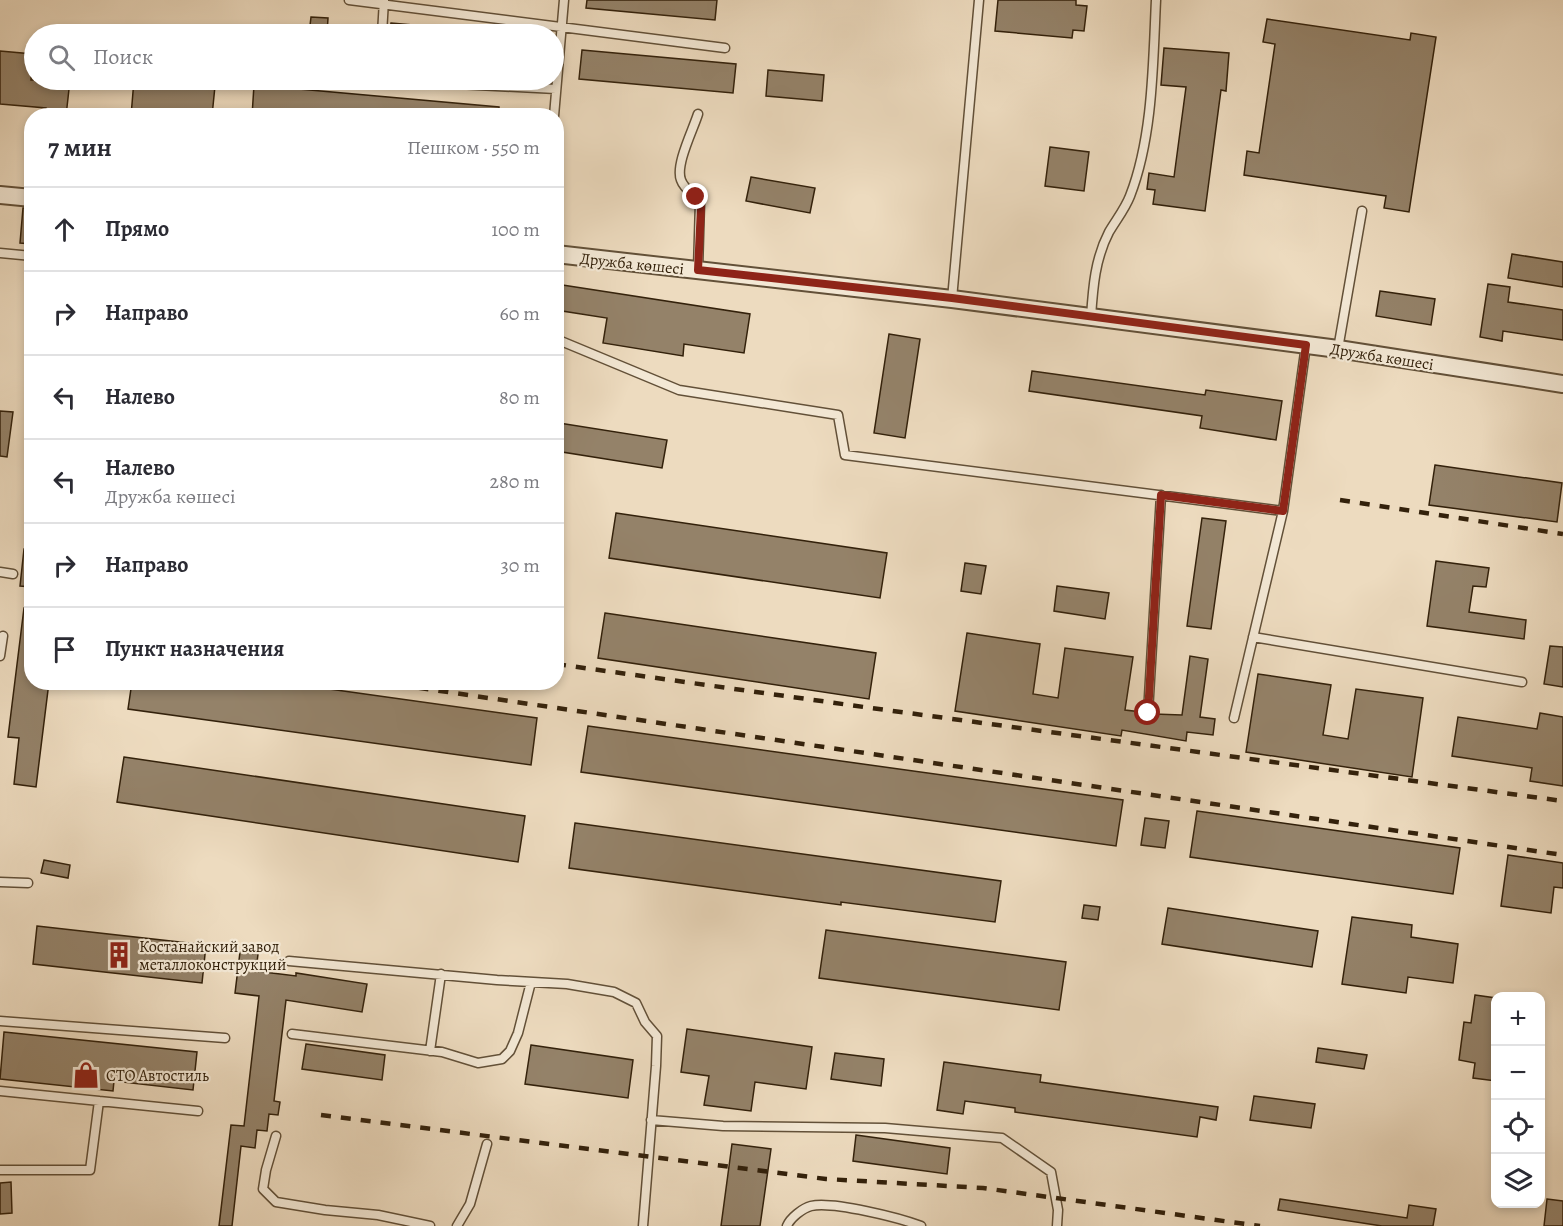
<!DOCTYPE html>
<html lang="ru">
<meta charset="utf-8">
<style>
body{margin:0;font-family:Alegreya,serif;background:#f2f2f3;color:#2b2b33}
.controls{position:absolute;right:18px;bottom:18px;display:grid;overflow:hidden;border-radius:12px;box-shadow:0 3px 9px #0003}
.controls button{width:54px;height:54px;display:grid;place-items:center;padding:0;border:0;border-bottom:2px solid #e1e1e2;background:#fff;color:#2b2b33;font:30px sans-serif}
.stop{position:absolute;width:18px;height:18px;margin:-14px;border:4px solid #8f2418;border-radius:50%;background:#fff}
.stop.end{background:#8f2418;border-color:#fff;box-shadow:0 2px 6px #0008}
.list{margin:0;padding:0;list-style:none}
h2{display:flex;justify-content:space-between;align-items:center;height:78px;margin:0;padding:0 24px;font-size:26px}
h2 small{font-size:20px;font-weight:400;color:#7c7c81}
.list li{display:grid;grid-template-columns:39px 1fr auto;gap:18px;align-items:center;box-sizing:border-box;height:84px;padding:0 24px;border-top:2px solid #e1e1e2}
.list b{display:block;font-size:22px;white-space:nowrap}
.list p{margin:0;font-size:20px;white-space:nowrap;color:#7c7c81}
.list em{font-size:20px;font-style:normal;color:#7c7c81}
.icon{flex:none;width:33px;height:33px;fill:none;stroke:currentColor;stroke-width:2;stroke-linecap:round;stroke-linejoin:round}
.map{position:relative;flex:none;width:1563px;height:1226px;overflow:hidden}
.search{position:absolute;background:#fff;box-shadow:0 3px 9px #0003;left:24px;top:24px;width:540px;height:66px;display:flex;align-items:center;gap:15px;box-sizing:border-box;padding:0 21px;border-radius:33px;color:#7c7c81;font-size:22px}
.panel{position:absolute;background:#fff;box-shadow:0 3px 9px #0003;left:24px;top:108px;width:540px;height:582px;border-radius:24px}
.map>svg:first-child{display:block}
</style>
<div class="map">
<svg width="1563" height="1226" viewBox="0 0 1563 1226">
<rect width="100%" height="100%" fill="#eddbbf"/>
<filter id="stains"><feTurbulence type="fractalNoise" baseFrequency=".00333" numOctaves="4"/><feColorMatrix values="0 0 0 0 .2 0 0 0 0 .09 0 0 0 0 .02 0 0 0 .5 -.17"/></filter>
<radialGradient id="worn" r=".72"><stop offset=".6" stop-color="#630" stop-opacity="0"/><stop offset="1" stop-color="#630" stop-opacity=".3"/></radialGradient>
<path fill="#948269" stroke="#33210b" stroke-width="1.5" d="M587,0H717L715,20L586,8Z
M998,0H1076V5L1087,6L1084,31L1073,30L1072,38L995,31Z
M311,17L328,18L327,34H309Z
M1267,19L1410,40L1411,33L1436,37L1409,212L1384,208L1386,196L1244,175L1247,151L1259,153L1275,44L1263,42Z
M391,23L424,26V34H389Z
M1164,48L1229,53L1226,91L1221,90L1205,211L1153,204L1155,190L1147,189L1149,173L1174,177L1186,87L1161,85Z
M582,50L736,64L733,93L579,79Z
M0,51L33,54L31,80H70L66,116H45L46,108L0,104Z
M768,70L824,75L822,101L766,96Z
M134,80L215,86L212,116H131Z
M254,85L499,107V116H252Z
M1050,147L1089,152L1084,191L1045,186Z
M751,177L815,188L810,213L746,201Z
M23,208H32V244L20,243Z
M1512,254L1563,262V287L1508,278Z
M556,284L750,314L744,353L684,344L683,356L603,343L607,318L556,310Z
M1488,284L1510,287L1508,302L1563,310V340L1503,331L1502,341L1480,337Z
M1380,291L1435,299L1431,325L1376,316Z
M889,334L920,339L905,438L874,433Z
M1032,371L1205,395L1206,390L1282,401L1276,440L1200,428L1202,416L1029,391Z
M0,411L13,412L7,457L0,456Z
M559,423L667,440L662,468L556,451Z
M1435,465L1562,483L1557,522L1429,505Z
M616,513L887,553L880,598L609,558Z
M1202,518L1226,521L1211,629L1187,626Z
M24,549L32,550V587L20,586Z
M1436,561L1489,568L1486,587L1473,586L1469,612L1526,620L1524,639L1427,626Z
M965,563L986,566L981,594L961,591Z
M1057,586L1109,593L1105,619L1054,611Z
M24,608H32V682H49L36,787L14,784L19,738L8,737Z
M605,613L876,653L869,699L598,658Z
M967,633L1040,644L1033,694L1058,698L1065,648L1133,657L1125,710L1142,712L1143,716L1147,719L1151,718L1154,714L1182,715L1190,656L1208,659L1200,717L1215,719L1213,735L1187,732L1186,741L1122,730L1121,736L955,711Z
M1550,646L1563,647V687L1544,684Z
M1258,674L1331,685L1323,735L1348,739L1356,689L1423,698L1412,777L1246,752Z
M132,682H279L537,718L531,765L128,709Z
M1540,713L1563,717V786L1530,781L1532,768L1452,756L1458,717L1537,729Z
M588,726L1123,800L1116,846L581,772Z
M124,757L525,816L518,862L117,802Z
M1197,811L1460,848L1453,894L1190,857Z
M1145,818L1169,821L1165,848L1141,845Z
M575,823L1001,881L995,922L841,902V905L569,868Z
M1508,855L1563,863V888L1554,887L1551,913L1501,906Z
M44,860L70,865L68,878L41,873Z
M1084,905L1100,907L1098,920L1082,918Z
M1168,908L1318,931L1312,967L1162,944Z
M1352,917L1412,925L1411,937L1458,944L1453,983L1408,977L1406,993L1342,984Z
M37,926L206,945L202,983L33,964Z
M826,930L1066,962L1059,1010L819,978Z
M240,952L258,954L256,971L296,976V973L367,984L362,1012L286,1000L274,1101L280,1102L278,1115L269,1114L267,1131L257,1130L255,1148L241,1146L232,1226H219L231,1125L244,1126L259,996L235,993Z
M1475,995L1496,998V1081L1473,1078L1475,1063L1459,1060L1464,1022L1471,1023Z
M687,1029L812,1047L806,1089L755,1082L751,1111L704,1105L709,1076L681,1072Z
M4,1032L197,1052L193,1090L114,1081L113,1091L0,1079Z
M306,1044L385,1055L382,1080L302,1069Z
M531,1045L633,1060L628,1098L525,1084Z
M1318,1048L1367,1055L1364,1069L1316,1062Z
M835,1053L884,1059L881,1086L831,1079Z
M944,1062L1041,1075L1040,1082L1218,1107L1216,1120L1200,1117L1197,1137L1015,1112V1108L965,1101L963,1114L937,1110Z
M1254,1096L1315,1104L1311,1128L1250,1120Z
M856,1135L950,1148L947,1174L853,1161Z
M732,1144L771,1149L760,1226H721Z
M11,1182L12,1213L0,1214V1183Z
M1280,1199L1407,1218L1409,1205L1436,1209L1433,1226H1382L1278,1210Z
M1547,1199L1563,1201V1226H1544Z"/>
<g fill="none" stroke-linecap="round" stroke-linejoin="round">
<defs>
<path id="lane" d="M349,0L725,48
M382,34L384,0
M380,80L556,89
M554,116L564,0
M0,253L32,256
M698,270L700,202C694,195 684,189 681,180C675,165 693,130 698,114
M952,299L979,0
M1091,317C1093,287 1095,259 1109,232C1116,220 1125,209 1130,196C1153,137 1153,63 1156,0
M556,339L679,390L838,415L845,455L1283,511
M1338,349L1362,211
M0,572L13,574
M1253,637L1522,682
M0,656L3,636
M1148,713L1161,495
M1234,718L1283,511L1306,345
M0,882L28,883
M289,961L497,980L567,984L614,992L636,1003L645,1022L657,1036L656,1066L643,1226
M0,1021L225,1038
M292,1034L442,1052L478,1063L502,1059L510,1051L518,1033L531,982
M430,1051L441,974
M0,1091L198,1111
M651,1120L723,1126L885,1128L1002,1138L1051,1172L1058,1210L1057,1226
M276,1136L266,1170L263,1189L276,1202L325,1210L378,1215L430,1226
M0,1170H90L99,1101
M457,1226L470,1204L487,1144
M787,1226C790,1218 803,1208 811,1206C833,1201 900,1218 921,1226"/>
<path id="street" d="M0,195L32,198
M556,254L952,299L1338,349L1563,384"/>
</defs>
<use href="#lane" stroke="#625038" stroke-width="11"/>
<use href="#street" stroke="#625038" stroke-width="20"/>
<use href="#lane" stroke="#f3e8d5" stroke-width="8"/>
<use href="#street" stroke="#f3e8d5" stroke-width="16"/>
<path stroke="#33210b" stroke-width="4.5" stroke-dasharray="10 10" stroke-linecap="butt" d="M1340,500L1563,534
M556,664L871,708L1563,801
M379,682L1563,855
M321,1115L826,1179L983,1188L1260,1226"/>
</g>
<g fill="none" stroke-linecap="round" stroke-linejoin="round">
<path stroke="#8f2418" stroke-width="8" d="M696,197L700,202L701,208L698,270L952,298L1306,345L1283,511L1161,495L1148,713"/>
</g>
<defs>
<symbol id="building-bare" viewBox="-9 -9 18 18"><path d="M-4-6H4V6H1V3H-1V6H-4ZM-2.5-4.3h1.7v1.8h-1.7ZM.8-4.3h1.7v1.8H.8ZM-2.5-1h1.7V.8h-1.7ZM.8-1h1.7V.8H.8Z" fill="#8f2418" stroke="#f3e8d5" stroke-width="2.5" paint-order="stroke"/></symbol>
<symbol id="shop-bare" viewBox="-9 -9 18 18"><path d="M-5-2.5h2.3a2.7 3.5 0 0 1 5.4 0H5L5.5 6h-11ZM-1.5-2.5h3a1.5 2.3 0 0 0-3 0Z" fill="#8f2418" stroke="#f3e8d5" stroke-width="2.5" paint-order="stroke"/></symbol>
</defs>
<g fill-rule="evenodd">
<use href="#building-bare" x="100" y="936" width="38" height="38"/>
<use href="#shop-bare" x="67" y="1056" width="38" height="38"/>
</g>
<g text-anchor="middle" stroke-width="4.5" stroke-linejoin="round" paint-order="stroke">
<g font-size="16" fill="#33210b" stroke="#f3e8d5">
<text transform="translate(632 263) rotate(6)" y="6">Дружба көшесі</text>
<text transform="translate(1382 356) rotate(9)" y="6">Дружба көшесі</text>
</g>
<g font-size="16" fill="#33210b" stroke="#f3e8d5" text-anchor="start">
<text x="139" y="952">Костанайский завод<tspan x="139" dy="18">металлоконструкций</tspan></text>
<text x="106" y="1081">СТО Автостиль</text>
</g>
</g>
<rect width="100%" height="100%" filter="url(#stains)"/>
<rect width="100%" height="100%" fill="url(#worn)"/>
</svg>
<div class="controls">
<button>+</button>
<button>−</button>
<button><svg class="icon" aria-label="locate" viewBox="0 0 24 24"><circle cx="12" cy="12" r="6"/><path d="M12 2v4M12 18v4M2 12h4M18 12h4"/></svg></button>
<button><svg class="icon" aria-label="layers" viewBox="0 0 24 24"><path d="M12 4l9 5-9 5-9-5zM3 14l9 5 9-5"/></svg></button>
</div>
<div class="stop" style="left:1148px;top:713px"></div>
<div class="stop end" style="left:696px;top:197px"></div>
<div class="search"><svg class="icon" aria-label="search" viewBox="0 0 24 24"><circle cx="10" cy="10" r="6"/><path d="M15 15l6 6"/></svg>Поиск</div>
<section class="panel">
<h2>7 мин<small>Пешком · 550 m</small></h2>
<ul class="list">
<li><svg class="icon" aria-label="ahead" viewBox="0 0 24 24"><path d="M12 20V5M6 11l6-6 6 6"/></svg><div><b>Прямо</b></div><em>100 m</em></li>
<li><svg class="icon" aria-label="right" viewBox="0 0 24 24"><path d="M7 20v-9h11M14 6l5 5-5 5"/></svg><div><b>Направо</b></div><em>60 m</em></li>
<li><svg class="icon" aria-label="left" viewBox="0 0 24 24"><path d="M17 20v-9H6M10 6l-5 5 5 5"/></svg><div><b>Налево</b></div><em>80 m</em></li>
<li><svg class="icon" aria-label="left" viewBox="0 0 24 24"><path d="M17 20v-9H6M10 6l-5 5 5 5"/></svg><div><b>Налево</b><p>Дружба көшесі</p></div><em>280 m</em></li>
<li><svg class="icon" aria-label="right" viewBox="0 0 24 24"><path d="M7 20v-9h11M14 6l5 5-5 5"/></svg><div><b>Направо</b></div><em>30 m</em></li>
<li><svg class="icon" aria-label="arrive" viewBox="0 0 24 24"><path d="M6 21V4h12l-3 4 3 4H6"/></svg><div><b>Пункт назначения</b></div></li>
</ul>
</section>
</div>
